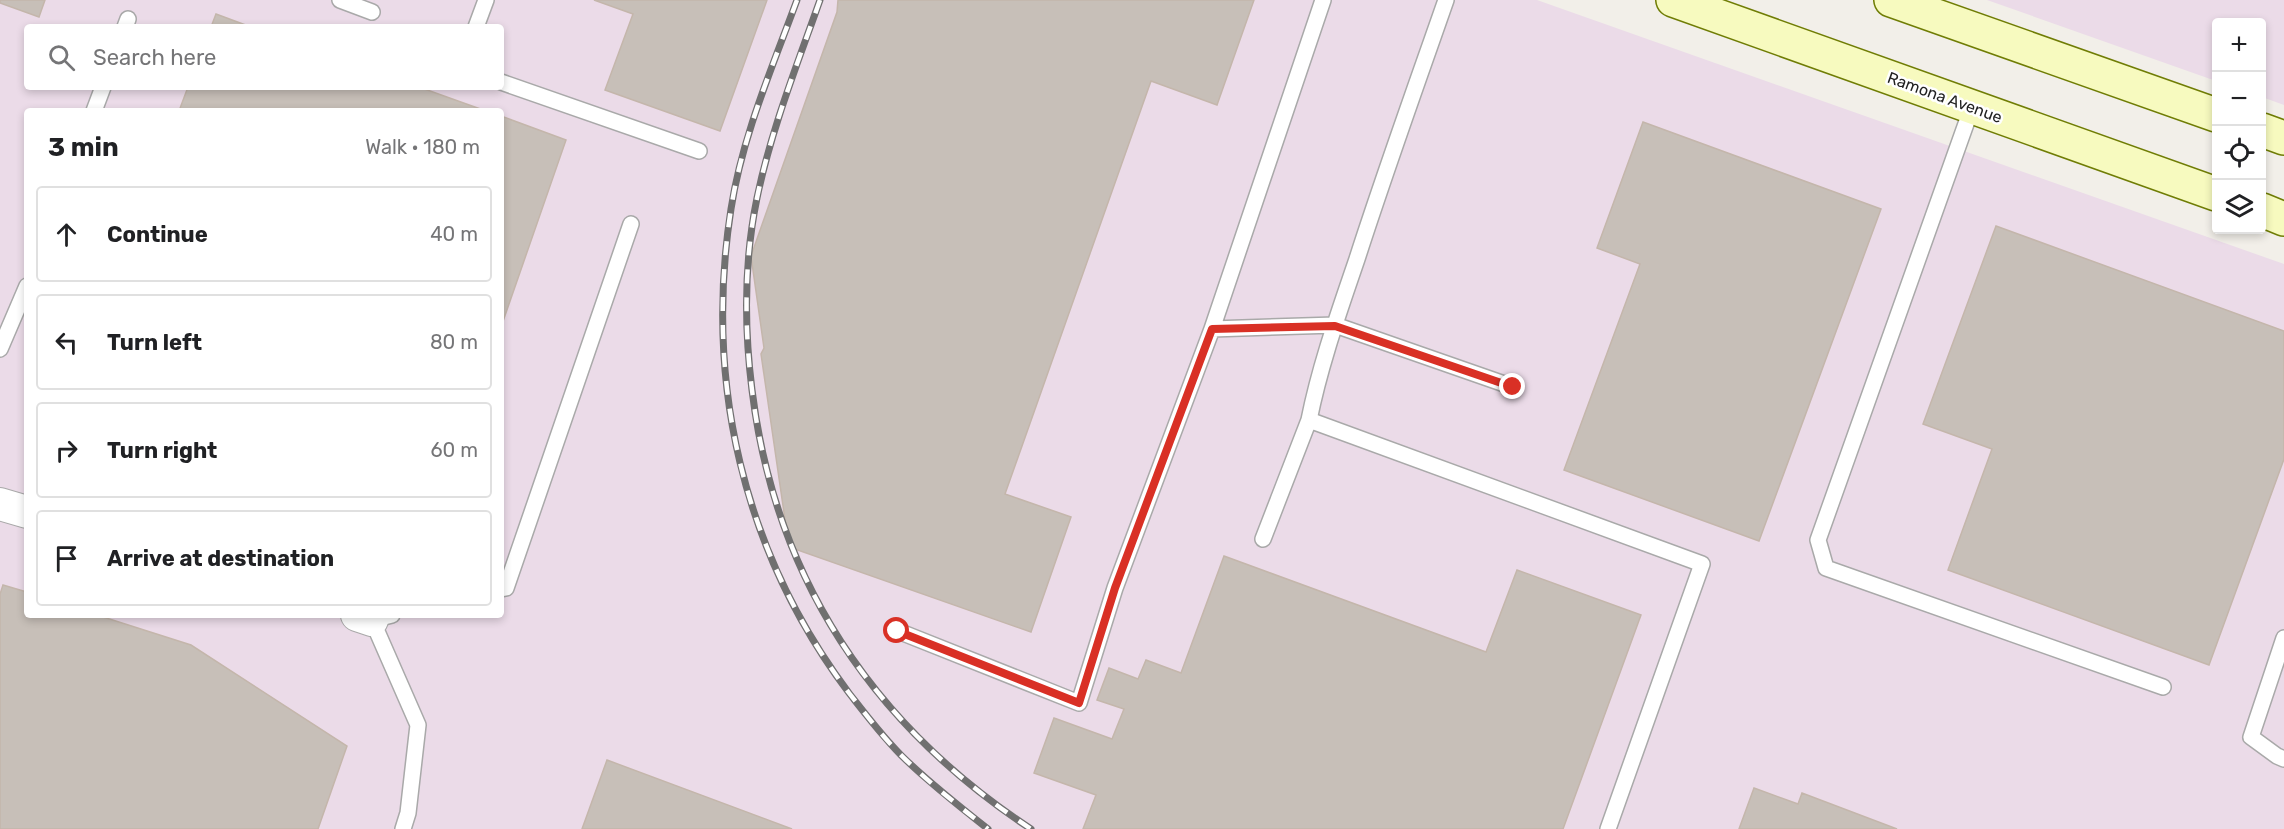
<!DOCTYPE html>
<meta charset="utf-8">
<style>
body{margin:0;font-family:Rubik,sans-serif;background:#f2f2f2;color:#202124}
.controls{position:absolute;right:18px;top:18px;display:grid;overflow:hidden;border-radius:6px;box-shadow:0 3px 9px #0003}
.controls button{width:54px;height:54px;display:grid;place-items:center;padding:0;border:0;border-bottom:2px solid #e0e0e0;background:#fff;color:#202124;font:30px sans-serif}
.stop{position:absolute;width:18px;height:18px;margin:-14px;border:4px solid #d93025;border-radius:50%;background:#fff}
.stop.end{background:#d93025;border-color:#fff;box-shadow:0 2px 6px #0008}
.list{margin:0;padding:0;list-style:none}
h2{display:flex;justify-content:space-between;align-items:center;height:78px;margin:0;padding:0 24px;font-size:26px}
h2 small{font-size:20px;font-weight:400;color:#757577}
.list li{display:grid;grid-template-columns:39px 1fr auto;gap:18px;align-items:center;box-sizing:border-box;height:96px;margin:0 12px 12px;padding:0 12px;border:2px solid #e0e0e0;border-radius:6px}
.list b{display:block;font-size:22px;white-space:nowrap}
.list em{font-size:20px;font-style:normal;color:#757577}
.icon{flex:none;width:33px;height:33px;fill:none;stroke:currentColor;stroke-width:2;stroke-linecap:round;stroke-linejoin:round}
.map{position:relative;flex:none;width:2284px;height:829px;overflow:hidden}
.search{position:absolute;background:#fff;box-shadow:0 3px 9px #0003;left:24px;top:24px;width:480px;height:66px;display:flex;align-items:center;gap:15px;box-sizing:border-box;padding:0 21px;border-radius:6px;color:#757577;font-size:22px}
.panel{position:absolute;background:#fff;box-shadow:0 3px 9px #0003;left:24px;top:108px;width:480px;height:510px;border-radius:6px}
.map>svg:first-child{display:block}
</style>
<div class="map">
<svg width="2284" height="829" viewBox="0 0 2284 829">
<rect width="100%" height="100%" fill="#f2efe9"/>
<path fill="#ebdbe8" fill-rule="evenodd" d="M0,0H1537L2284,264V829H0ZM27,27H501V87H27ZM27,111H501V615H27Z
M1987,0H2284V105L2262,97V22H2216V81Z"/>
<path fill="#c7bfb8" stroke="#c4b6ab" stroke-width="1.5" d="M0,0H45L39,17L0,3Z
M594,0H767L720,131L605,90L633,14Z
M838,0H1254L1217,105L1151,81L1005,494L1071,517L1031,632L789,547L761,354L764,348L751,256L837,12Z
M216,14L251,27H211Z
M188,87H419L486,111H179Z
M501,116L566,140L501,327Z
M1643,122L1881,209L1759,541L1564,470L1640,264L1597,248Z
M1996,226L2284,331V459L2209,665L1948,570L1992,449L1923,424Z
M1224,556L1486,652L1517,570L1641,615L1563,829H1083L1096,795L1034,773L1054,718L1112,739L1124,709L1097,700L1109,668L1138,679L1146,660L1181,673Z
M3,585L27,592V615H97L191,645L347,746L318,829H0V594Z
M607,760L792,829H582Z
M1754,788L1798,804L1802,793L1897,829H1739Z"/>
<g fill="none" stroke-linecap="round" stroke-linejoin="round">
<defs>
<path id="service" d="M340,0L372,12
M1446,0C1416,86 1385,172 1357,259C1339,312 1320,365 1309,420L1702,564L1608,829
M125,27L128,19
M476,27L486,0
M501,82L699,151
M1972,107L1818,540L1826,568L2163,687
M94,111L103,87
M1212,329L1323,0
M0,349L27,286
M1263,539L1309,420
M501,589L506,588L631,224
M392,615L372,620L418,725L408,813L403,829
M898,631L1079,703L1115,588L1212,329L1335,325L1513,387
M2284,638L2251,737L2277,756L2284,759"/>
<path id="minor" d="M0,504L27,512
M357,615L372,620"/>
<path id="secondary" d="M1673,0L2216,194
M1891,0L2216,115
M2262,130L2284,138
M2262,210L2284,219"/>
</defs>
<use href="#service" stroke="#a9a9a9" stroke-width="18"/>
<use href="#minor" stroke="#a9a9a9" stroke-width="34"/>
<use href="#secondary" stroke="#707d05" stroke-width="36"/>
<use href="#service" stroke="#fff" stroke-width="15"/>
<use href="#minor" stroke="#fff" stroke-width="32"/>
<use href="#secondary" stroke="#f7fabf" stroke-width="33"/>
<defs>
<path id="rail" d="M797,0C772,68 742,137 731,209C704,382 743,552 849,693C867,716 885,740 906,760C932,785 960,807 988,829
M820,0C797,65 771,130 757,198C744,261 744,326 752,390C775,579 873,725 1031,829"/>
</defs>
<use href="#rail" stroke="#707070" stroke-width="7"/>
<use href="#rail" stroke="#fff" stroke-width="4.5" stroke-dasharray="14" stroke-linecap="butt"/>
</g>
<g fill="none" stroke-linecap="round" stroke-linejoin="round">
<path stroke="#d93025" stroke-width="8" d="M897,631L1079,703L1115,588L1212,329L1335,326L1513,387"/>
</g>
<g text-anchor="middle" stroke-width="5" stroke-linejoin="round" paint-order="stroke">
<g font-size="16" fill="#222" stroke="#fff">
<text transform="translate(1945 97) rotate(20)" y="6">Ramona Avenue</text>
</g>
</g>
</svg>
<div class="controls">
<button>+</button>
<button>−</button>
<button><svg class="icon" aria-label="locate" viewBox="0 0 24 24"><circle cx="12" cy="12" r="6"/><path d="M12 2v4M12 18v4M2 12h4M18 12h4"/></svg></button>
<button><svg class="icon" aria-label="layers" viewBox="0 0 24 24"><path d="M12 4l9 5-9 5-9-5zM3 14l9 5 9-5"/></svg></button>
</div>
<div class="stop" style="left:897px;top:631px"></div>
<div class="stop end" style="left:1513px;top:387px"></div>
<div class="search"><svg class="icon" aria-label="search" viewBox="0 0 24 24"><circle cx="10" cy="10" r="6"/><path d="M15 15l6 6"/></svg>Search here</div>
<section class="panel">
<h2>3 min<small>Walk · 180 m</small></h2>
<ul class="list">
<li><svg class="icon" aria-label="ahead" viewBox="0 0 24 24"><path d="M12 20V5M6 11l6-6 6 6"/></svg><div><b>Continue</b></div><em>40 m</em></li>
<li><svg class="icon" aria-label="left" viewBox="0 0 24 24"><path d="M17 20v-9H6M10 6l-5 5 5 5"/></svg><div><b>Turn left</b></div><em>80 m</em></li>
<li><svg class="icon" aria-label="right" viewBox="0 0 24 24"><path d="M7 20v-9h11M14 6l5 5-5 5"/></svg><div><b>Turn right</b></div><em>60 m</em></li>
<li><svg class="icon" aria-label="arrive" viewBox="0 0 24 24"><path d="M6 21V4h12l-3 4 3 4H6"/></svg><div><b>Arrive at destination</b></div></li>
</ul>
</section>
</div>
